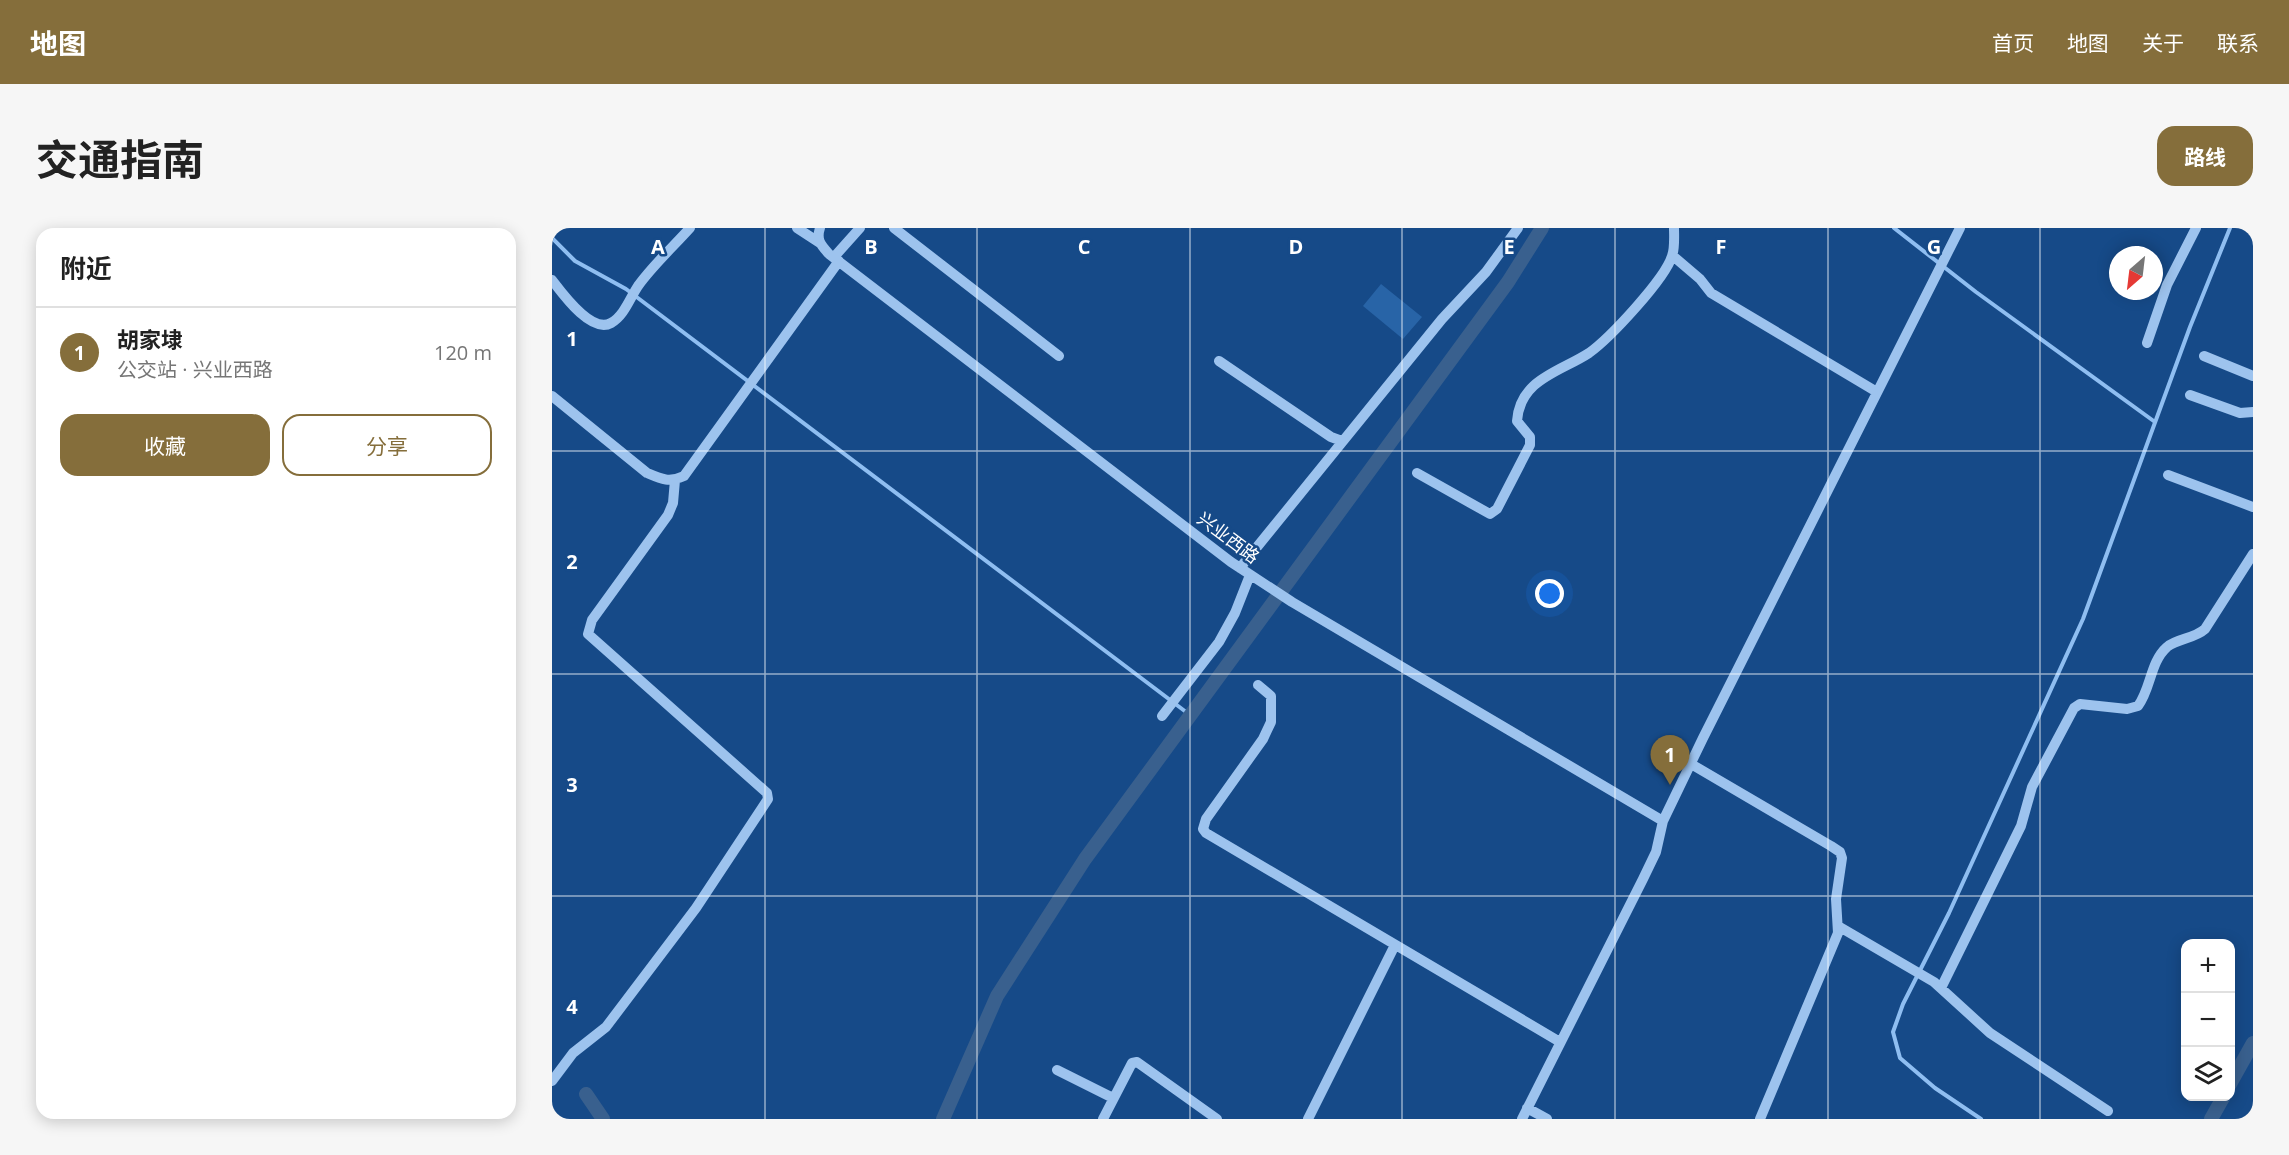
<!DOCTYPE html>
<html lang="zh">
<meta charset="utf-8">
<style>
body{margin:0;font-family:"Open Sans","Noto Sans SC",sans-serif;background:#f6f6f6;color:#222}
.controls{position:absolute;right:18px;bottom:18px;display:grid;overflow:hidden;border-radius:12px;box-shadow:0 3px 15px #0003}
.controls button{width:54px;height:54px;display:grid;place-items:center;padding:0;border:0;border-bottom:2px solid #e0e0e0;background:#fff;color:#222;font:30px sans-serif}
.compass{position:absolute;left:1557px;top:18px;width:54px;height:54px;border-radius:50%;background:#fff;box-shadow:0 3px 15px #0003;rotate:208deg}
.you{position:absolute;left:998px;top:366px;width:21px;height:21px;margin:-15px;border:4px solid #fff;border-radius:50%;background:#1a73e8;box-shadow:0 0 0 9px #1a73e833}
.badge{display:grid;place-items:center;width:39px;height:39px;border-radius:50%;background:#856e3b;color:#fff;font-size:20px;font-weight:700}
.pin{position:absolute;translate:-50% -50px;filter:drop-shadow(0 2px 3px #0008)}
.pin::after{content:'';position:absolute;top:32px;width:21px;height:18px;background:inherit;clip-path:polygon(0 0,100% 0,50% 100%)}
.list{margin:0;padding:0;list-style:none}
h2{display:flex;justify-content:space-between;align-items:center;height:78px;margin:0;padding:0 24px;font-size:26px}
h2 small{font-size:20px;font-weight:400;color:#767676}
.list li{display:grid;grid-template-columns:39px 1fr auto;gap:18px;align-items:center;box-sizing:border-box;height:90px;padding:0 24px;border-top:2px solid #e0e0e0}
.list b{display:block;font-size:22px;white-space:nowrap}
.list p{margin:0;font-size:20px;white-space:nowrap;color:#767676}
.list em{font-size:20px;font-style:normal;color:#767676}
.actions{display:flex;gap:12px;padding:18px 24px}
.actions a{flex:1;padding:14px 0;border:2px solid #856e3b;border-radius:18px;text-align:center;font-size:21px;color:#856e3b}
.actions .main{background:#856e3b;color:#fff}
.icon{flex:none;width:33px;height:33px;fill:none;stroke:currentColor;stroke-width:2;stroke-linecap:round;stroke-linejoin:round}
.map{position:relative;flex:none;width:1701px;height:891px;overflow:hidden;border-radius:18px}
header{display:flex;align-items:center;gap:36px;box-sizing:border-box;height:84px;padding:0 30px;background:#856e3b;color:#fff}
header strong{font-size:28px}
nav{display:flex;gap:33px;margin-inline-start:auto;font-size:21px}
.intro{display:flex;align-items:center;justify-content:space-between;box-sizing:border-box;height:144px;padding:0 36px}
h1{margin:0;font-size:42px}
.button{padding:15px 27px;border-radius:18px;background:#856e3b;color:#fff;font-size:21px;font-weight:700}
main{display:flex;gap:36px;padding:0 36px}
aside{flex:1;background:#fff;border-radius:18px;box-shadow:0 3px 15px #0003}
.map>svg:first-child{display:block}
</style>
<header>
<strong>地图</strong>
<nav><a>首页</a><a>地图</a><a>关于</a><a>联系</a></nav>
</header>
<div class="intro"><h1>交通指南</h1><a class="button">路线</a></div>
<main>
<aside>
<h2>附近<small></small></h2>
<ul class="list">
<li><span class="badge">1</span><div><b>胡家埭</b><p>公交站 · 兴业西路</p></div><em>120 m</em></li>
</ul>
<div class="actions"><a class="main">收藏</a><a>分享</a></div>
</aside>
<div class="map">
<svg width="1701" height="891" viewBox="0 0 1701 891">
<rect width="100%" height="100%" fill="#164a88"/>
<path fill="#2864a7" d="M829,56L870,89L851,111L811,78Z"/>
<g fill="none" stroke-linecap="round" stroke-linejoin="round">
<path stroke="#8fbef1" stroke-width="4" d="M1342,0L1424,64L1603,194
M0,10L23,33L74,61L638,487
M1429,891L1383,860L1348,830L1341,804L1351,776L1397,685L1531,391L1638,99L1678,0"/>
<path stroke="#39608e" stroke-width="14" d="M1678,856L1701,815
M34,866L51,891
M391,891L445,768L533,631L956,54L990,0
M1659,891L1672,868"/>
<path stroke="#9dc3ee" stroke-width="10" d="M245,0L268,15
M268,0C264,12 269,17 277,26L679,334L740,374L1111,593
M342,0L507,128
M1121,28L1148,51L1159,65L1325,164
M282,29L308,0
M0,52C10,65 39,106 59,95C72,88 78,70 86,58C101,37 121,19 138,0
M1595,115L1615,57L1644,0
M1652,128L1701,148
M667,133L779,209L790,213
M1638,167L1688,185L1701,184
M0,168L95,245C109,251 117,255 132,248L287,33
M865,245L938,286L945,281L978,217V209L965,193C968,151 1008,144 1037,125C1058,110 1113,51 1120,28C1123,20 1122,8 1122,0
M1616,247L1701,279
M688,340L890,91L934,44L966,0
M706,457L719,468V494L711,511L654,591L651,601L654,605L1008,814
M610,488L667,414L683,385L698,347
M1139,536L1279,618L1288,624L1290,630L1284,671L1286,705L1208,891
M1286,698L1382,754L1438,805L1556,883
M1389,760L1469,598L1480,559L1522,480L1528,476L1575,481L1586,478C1599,461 1598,434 1615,419C1626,410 1642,411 1653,401L1701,326
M505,842L561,870
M0,853L21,825L54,799L144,680L216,571L215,565L36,406L40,392L116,287L121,275L123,252
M975,880L995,891
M551,891L580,835L585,834L665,891
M756,891L843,717
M970,891L1091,651L1104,624L1111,593L1151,510L1408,0"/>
</g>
<path fill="none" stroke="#fff" stroke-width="1.5" stroke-opacity="0.55" d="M213,0V891M425,0V891M638,0V891M850,0V891M1063,0V891M1276,0V891M1488,0V891M0,223H1701M0,446H1701M0,668H1701"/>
<g text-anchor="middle" stroke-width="5" stroke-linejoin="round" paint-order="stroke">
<g font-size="18" fill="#fff" stroke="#164a88">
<text transform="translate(676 310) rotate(37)" y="6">兴业西路</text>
</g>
</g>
<g font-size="20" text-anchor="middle" font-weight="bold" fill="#fff" stroke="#164a88" stroke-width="5" stroke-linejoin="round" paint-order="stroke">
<text x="106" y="26">A</text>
<text x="319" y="26">B</text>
<text x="532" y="26">C</text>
<text x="744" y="26">D</text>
<text x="957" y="26">E</text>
<text x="1169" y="26">F</text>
<text x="1382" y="26">G</text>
<text x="20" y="118">1</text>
<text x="20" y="341">2</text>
<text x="20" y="564">3</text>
<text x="20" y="786">4</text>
</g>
</svg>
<div class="controls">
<button>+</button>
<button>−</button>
<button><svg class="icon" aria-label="layers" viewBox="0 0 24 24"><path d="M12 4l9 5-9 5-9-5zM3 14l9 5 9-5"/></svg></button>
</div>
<svg class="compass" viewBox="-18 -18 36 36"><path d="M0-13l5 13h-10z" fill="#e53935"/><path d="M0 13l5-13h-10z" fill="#767676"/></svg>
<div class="you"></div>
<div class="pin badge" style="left:1118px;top:557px">1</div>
</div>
</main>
